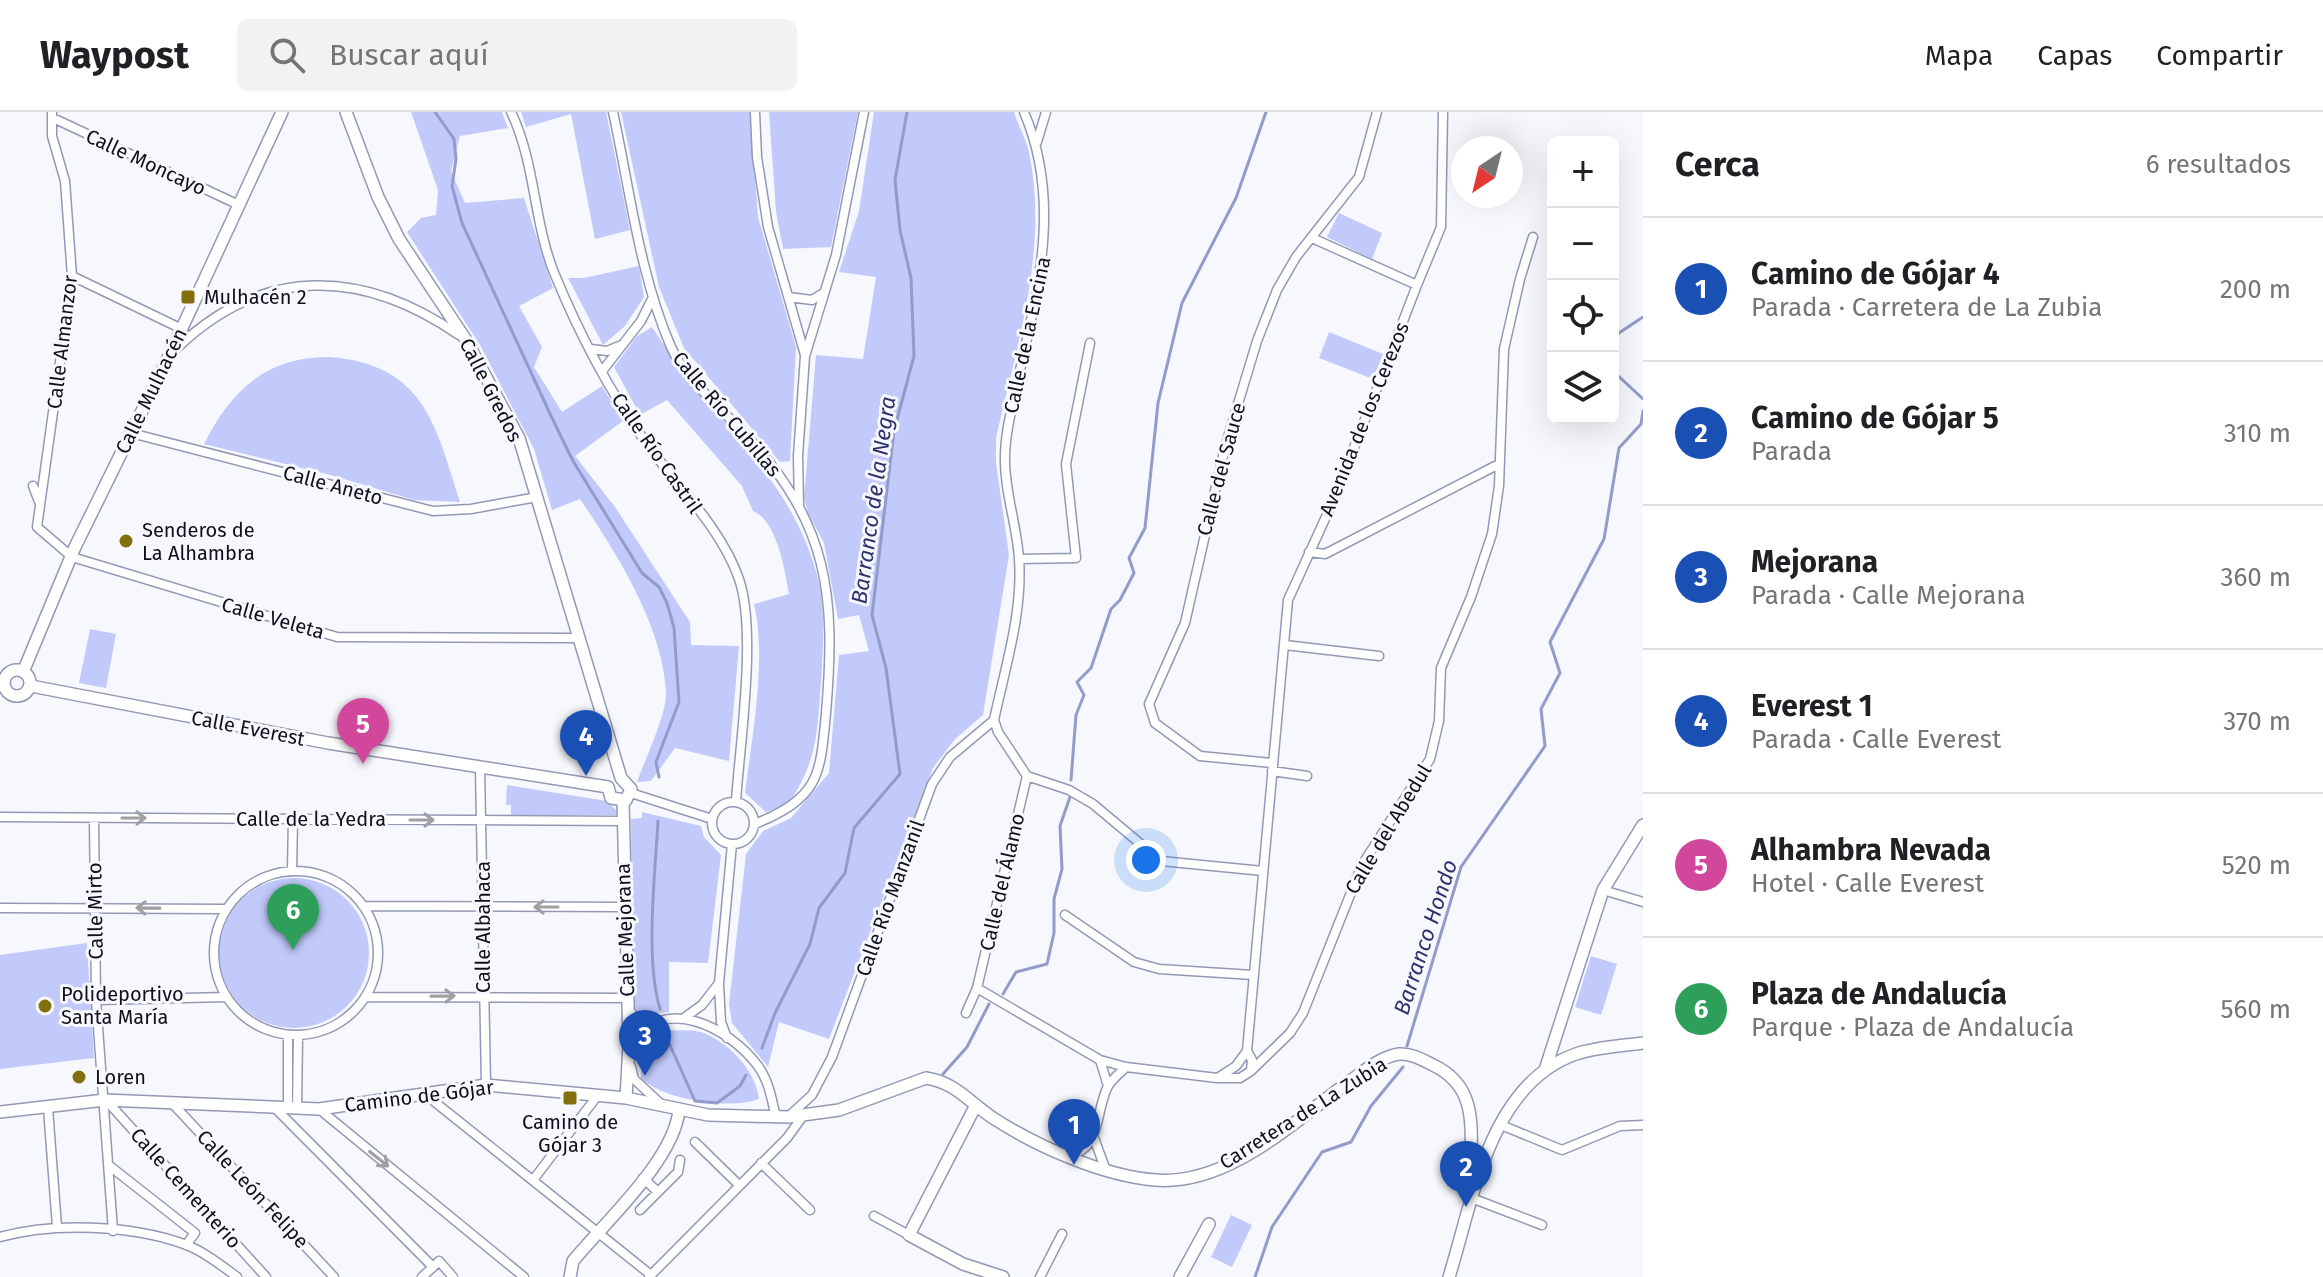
<!DOCTYPE html>
<html lang="es">
<meta charset="utf-8">
<style>
body{margin:0;font-family:"Fira Sans",sans-serif;background:#f2f2f2;color:#202124}
.controls{position:absolute;right:24px;top:24px;display:grid;overflow:hidden;border-radius:12px;box-shadow:0 8px 32px #0002}
.controls button{width:72px;height:72px;display:grid;place-items:center;padding:0;border:0;border-bottom:2px solid #e0e0e0;background:#fff;color:#202124;font:40px sans-serif}
.compass{position:absolute;left:1451px;top:24px;width:72px;height:72px;border-radius:50%;background:#fff;box-shadow:0 8px 32px #0002;rotate:215deg}
.you{position:absolute;left:1146px;top:748px;width:28px;height:28px;margin:-20px;border:6px solid #fff;border-radius:50%;background:#1a73e8;box-shadow:0 0 0 12px #1a73e833}
.badge{display:grid;place-items:center;width:52px;height:52px;border-radius:50%;background:#b45309;color:#fff;font-size:26px;font-weight:700}
.pin{position:absolute;translate:-50% -66px;filter:drop-shadow(0 2px 4px #0008)}
.pin::after{content:'';position:absolute;top:42px;width:28px;height:24px;background:inherit;clip-path:polygon(0 0,100% 0,50% 100%)}
.list{margin:0;padding:0;list-style:none}
h2{display:flex;justify-content:space-between;align-items:center;height:104px;margin:0;padding:0 32px;font-size:34px}
h2 small{font-size:26px;font-weight:400;color:#757577}
.list li{display:grid;grid-template-columns:52px 1fr auto;gap:24px;align-items:center;box-sizing:border-box;height:144px;padding:0 32px;border-top:2px solid #e0e0e0}
.list b{display:block;font-size:30px;white-space:nowrap}
.list p{margin:0;font-size:26px;white-space:nowrap;color:#757577}
.list em{font-size:26px;font-style:normal;color:#757577}
.icon{flex:none;width:44px;height:44px;fill:none;stroke:currentColor;stroke-width:2;stroke-linecap:round;stroke-linejoin:round}
.map{position:relative;flex:none;width:1643px;height:1165px;overflow:hidden}
header{display:flex;align-items:center;gap:48px;box-sizing:border-box;height:112px;padding:0 40px;background:#fff;border-bottom:2px solid #e0e0e0}
header strong{font-size:38px}
nav{display:flex;gap:44px;margin-inline-start:auto;font-size:28px}
.search{width:560px;height:72px;background:#f2f2f2;display:flex;align-items:center;gap:20px;box-sizing:border-box;padding:0 28px;border-radius:12px;color:#757577;font-size:30px}
main{display:flex}
aside{flex:1;background:#fff}
.map>svg:first-child{display:block}
</style>
<header>
<strong>Waypost</strong>
<div class="search"><svg class="icon" aria-label="search" viewBox="0 0 24 24"><circle cx="10" cy="10" r="6"/><path d="M15 15l6 6"/></svg>Buscar aquí</div>
<nav><a>Mapa</a><a>Capas</a><a>Compartir</a></nav>
</header>
<main>
<div class="map">
<svg width="1643" height="1165" viewBox="0 0 1643 1165">
<rect width="100%" height="100%" fill="#f7f8fe"/>
<path fill="#c1cafb" d="M411,0H502L508,16L460,24L451,59L465,91L524,86L553,176L519,194L542,235L534,255L562,300L602,274L623,309L575,344L615,395L690,510L691,533L739,534L729,649L675,636L651,669L637,670C645,647 666,604 666,582C664,516 616,440 580,387L552,398L534,337L480,233L407,120L421,106L436,103L438,78Z
M521,0H606L630,118L595,127L571,2L526,15Z
M621,0H750L758,105L796,235L790,349L780,350L684,236L659,175Z
M769,0H858L831,135L783,137L776,100Z
M874,0H1014C1018,13 1026,27 1029,40C1049,137 1017,232 996,326V351L1009,443L983,603L955,627L933,656L829,927L779,910L768,955L732,911L729,892L746,742L763,719L791,706L829,661L839,543L869,539L859,503L838,507L824,431L808,401L804,386L816,243L863,247L876,165L839,160L859,99Z
M1339,101L1382,121L1372,147L1327,125Z
M639,154L644,185L625,214L603,233L568,166H584Z
M652,215C707,301 793,365 818,467C826,498 823,539 821,570C817,621 818,647 789,691L766,700L745,681C752,624 767,548 754,492L789,482C785,459 777,408 753,399L742,374L667,288L640,303L614,255L637,224Z
M1329,220L1383,242L1373,267L1319,246Z
M329,245C424,252 436,313 460,390L414,388L334,364L204,332C230,280 266,244 329,245Z
M90,517L116,522L106,576L79,571Z
M507,673L607,689L617,699L616,703H511V693H506Z
M642,700L701,714L704,725L721,743L708,851L669,850V900L640,903L633,897L631,707L642,706Z
M219 841a75 75 0 1 1 150 0a75 75 0 1 1-150 0Z
M87,831L94,946L0,957V843Z
M1591,844L1617,852L1601,903L1575,895Z
M665,918C677,919 694,917 704,921C730,932 756,959 759,987C730,998 663,988 641,966V935Z
M1231,1103L1252,1113L1232,1155L1211,1145Z"/>
<g fill="none" stroke-linecap="round" stroke-linejoin="round">
<path stroke="#939bca" stroke-width="3" d="M435,0L454,27L456,47L452,74L462,111L552,306L573,349L642,461L659,475L667,491L674,516L679,590L656,650L659,665
M1613,225L1643,205
M1613,259L1643,287
M1071,668L1076,603L1084,583L1077,570L1091,556L1111,497L1120,488L1134,461L1129,446L1145,416L1158,291L1182,191L1236,86L1266,0
M658,709C655,763 645,847 660,897
M1003,882L1016,860L1047,852L1054,821V787L1062,757L1060,714L1070,685
M665,922L695,989L717,991L740,974L746,963
M1407,934L1461,755L1545,634L1541,597L1560,561L1550,530L1604,427L1619,336L1641,312L1643,299
M762,936L775,901L810,832L819,796L845,761L854,716L900,662L886,556L872,503L894,319L914,244L911,166L900,118L895,68L907,0
M943,962L967,935L989,892
M1255,1165L1272,1115L1322,1040L1351,1030L1371,994L1403,955"/>
<defs>
<path id="street" d="M52,0V24L65,69L72,164L37,415L72,445L337,525L576,526
M511,0C536,52 533,110 555,163C578,219 609,278 644,328C675,372 721,415 739,467C757,520 740,630 736,689
M613,0C630,78 639,161 671,235C685,267 721,296 745,322C829,412 836,483 826,601C820,666 819,685 755,712
M755,0L757,45L768,115L805,243
M1024,0C1062,89 1038,177 1018,267C1013,292 1005,319 1005,345C1004,378 1017,413 1019,447C1023,500 1005,556 994,608L998,620L1027,664L1069,678L1093,692L1161,749L1263,759
M53,6L239,93
M1037,30L1046,0
M1312,126L1417,173
M72,164L182,217
M789,185L812,188L822,182
M591,237L607,239L619,234
M175,238C262,153 362,156 459,223
M603,258L641,209L652,187
M131,321L433,399L471,397L537,385
M33,374L40,392
M799,394L798,344L805,244L836,143L864,0
M1309,440L1325,442L1499,352
M1019,447L1076,446L1066,352L1090,231
M1285,533L1379,544
M1272,651L1200,644L1155,611L1149,592L1185,511L1225,335L1257,229L1277,178L1296,145L1359,65L1377,0
M480,656L486,973
M1272,659L1307,664
M631,681L712,707
M712 711a21 21 0 1 1 42 0a21 21 0 1 1-42 0Z
M0,705L623,709
M94,706L96,888L113,1119
M292,759L293,707
M214 841a82 82 0 1 1 164 0a82 82 0 1 1-164 0Z
M1603,778L1643,790
M363,794L624,795
M0,796L226,797
M1065,803L1134,850L1159,857L1253,863
M719,873L721,910L727,926
M977,876L1100,948L1126,955L1217,966H1240L1251,959L1252,948L1247,939L1288,488L1335,385L1417,173L1441,115L1443,0
M365,885L627,886
M96,888L227,885
M628,898L640,909L650,912
M966,901L977,876L1027,664
M684,906L702,893L719,871L732,732
M288,923V996
M630,933C663,881 729,915 758,954C769,969 772,988 776,1006
M1100,948L1108,974
M631,955L634,967L662,993
M1251,959L1290,921L1303,901L1362,753L1430,647L1439,609L1441,556L1471,485L1492,422L1499,374L1504,237L1520,167L1533,125
M1219,965L1236,954L1247,939
M426,983L651,1163
M106,988L266,1165
M172,991L334,1165
M48,996L57,1115
M275,996L433,1155L439,1149L453,1165
M297,997L298,924
M319,997L524,1165
M788,1005L812,983L832,945L932,672L950,645L994,608
M1501,1013L1562,1038L1620,1014L1643,1013
M1094,1026L1105,1056
M695,1030L739,1073
M1068,1044C1102,1037 1095,999 1108,974C1112,967 1120,961 1126,955
M761,1051L810,1098
M111,1055L195,1121L186,1133
M643,1066L658,1080L678,1060L680,1048
M533,1068L598,983
M1474,1087L1542,1113
M640,1098L658,1080
M874,1104L909,1123
M0,1125C54,1110 131,1113 184,1132C203,1139 221,1153 237,1165
M422,1165L433,1155
M649,1165L787,1026L803,1004
M1040,1165L1062,1122"/>
<path id="secondary" d="M346,0L378,85L399,127L466,228L519,326L621,666
M4 571a13 13 0 1 1 26 0a13 13 0 1 1-26 0Z
M23,560L75,435L170,242L282,0
M31,574L328,631L608,675
M608,675L611,686L626,688L631,677L621,666
M623,689L629,933L626,986
M1545,958L1603,778L1643,713
M976,993L909,1123L963,1152L1003,1165
M0,1000L105,988L319,997L486,973L626,986L708,1003L788,1005L839,998L926,966C955,970 970,991 993,1006C1036,1034 1103,1064 1155,1068C1227,1074 1292,1011 1346,972C1362,961 1379,945 1399,942C1411,941 1423,948 1433,953C1473,972 1472,1006 1471,1045L1484,1058
M570,1165L573,1149C606,1109 674,1048 679,998
M1180,1165L1209,1112
M1449,1165C1473,1089 1489,972 1576,942C1597,935 1621,934 1643,931"/>
</defs>
<use href="#street" stroke="#9399b5" stroke-width="11"/>
<use href="#secondary" stroke="#9399b5" stroke-width="14"/>
<use href="#street" stroke="#fff" stroke-width="8"/>
<use href="#secondary" stroke="#fff" stroke-width="11"/>
</g>
<defs><path id="oneway-shaft" d="M-6 0H5M1.5-3L5.5 0L1.5 3" fill="none" stroke-width="1.6" stroke-linecap="round" stroke-linejoin="round" transform="scale(2)"/></defs>
<g stroke="#9f9fa4">
<use href="#oneway-shaft" transform="translate(134 706)"/>
<use href="#oneway-shaft" transform="translate(422 708)"/>
<use href="#oneway-shaft" transform="translate(546 795) rotate(-180)"/>
<use href="#oneway-shaft" transform="translate(148 796) rotate(-179)"/>
<use href="#oneway-shaft" transform="translate(443 884) rotate(-1)"/>
<use href="#oneway-shaft" transform="translate(379 1047) rotate(39)"/>
</g>
<g fill="#82700f" stroke="#f7f8fe" stroke-width="3">
<rect x="180" y="177" width="16" height="16" rx="4"/>
<circle cx="126" cy="429" r="8"/>
<circle cx="45" cy="894" r="8"/>
<circle cx="79" cy="965" r="8"/>
<rect x="562" y="978" width="16" height="16" rx="4"/>
</g>
<g text-anchor="middle" stroke-width="6" stroke-linejoin="round" paint-order="stroke">
<g font-size="20" fill="#0f101b" stroke="#f7f8fe">
<text transform="translate(146 50) rotate(25)" y="7">Calle Moncayo</text>
<text transform="translate(1027 223) rotate(-78)" y="7">Calle de la Encina</text>
<text transform="translate(62 230) rotate(-83)" y="7">Calle Almanzor</text>
<text transform="translate(491 278) rotate(63)" y="7">Calle Gredos</text>
<text transform="translate(151 279) rotate(-64)" y="7">Calle Mulhacén</text>
<text transform="translate(727 302) rotate(50)" y="7">Calle Río Cubillas</text>
<text transform="translate(1364 307) rotate(-68)" y="7">Avenida de los Cerezos</text>
<text transform="translate(657 341) rotate(55)" y="7">Calle Río Castril</text>
<text transform="translate(1221 357) rotate(-75)" y="7">Calle del Sauce</text>
<text transform="translate(333 373) rotate(15)" y="7">Calle Aneto</text>
<text transform="translate(273 506) rotate(16)" y="7">Calle Veleta</text>
<text transform="translate(248 616) rotate(11)" y="7">Calle Everest</text>
<text x="311" y="714">Calle de la Yedra</text>
<text transform="translate(1388 717) rotate(-59)" y="7">Calle del Abedul</text>
<text transform="translate(1002 770) rotate(-77)" y="7">Calle del Álamo</text>
<text transform="translate(890 786) rotate(-70)" y="7">Calle Río Manzanil</text>
<text transform="translate(95 799) rotate(-91)" y="7">Calle Mirto</text>
<text transform="translate(483 815) rotate(-90)" y="7">Calle Albahaca</text>
<text transform="translate(625 818) rotate(-92)" y="7">Calle Mejorana</text>
<text transform="translate(419 984) rotate(-7)" y="7">Camino de Gójar</text>
<text transform="translate(1303 1001) rotate(-32)" y="7">Carretera de La Zubia</text>
<text transform="translate(186 1076) rotate(48)" y="7">Calle Cementerio</text>
<text transform="translate(253 1077) rotate(47)" y="7">Calle León Felipe</text>
</g>
<g font-size="20" fill="#0f101b" stroke="#f7f8fe" text-anchor="start">
<text x="204" y="192">Mulhacén 2</text>
<text x="142" y="425">Senderos de<tspan x="142" dy="23">La Alhambra</tspan></text>
<text x="61" y="889">Polideportivo<tspan x="61" dy="23">Santa María</tspan></text>
<text x="95" y="972">Loren</text>
<text x="570" y="1017" text-anchor="middle">Camino de<tspan x="570" dy="23">Gójar 3</tspan></text>
</g>
<g font-size="22" font-style="italic" fill="#2e326d" stroke="#f7f8fe">
<text transform="translate(873 388) rotate(-82)" y="8">Barranco de la Negra</text>
<text transform="translate(1425 825) rotate(-72)" y="8">Barranco Hondo</text>
</g>
</g>
</svg>
<div class="controls">
<button>+</button>
<button>−</button>
<button><svg class="icon" aria-label="locate" viewBox="0 0 24 24"><circle cx="12" cy="12" r="6"/><path d="M12 2v4M12 18v4M2 12h4M18 12h4"/></svg></button>
<button><svg class="icon" aria-label="layers" viewBox="0 0 24 24"><path d="M12 4l9 5-9 5-9-5zM3 14l9 5 9-5"/></svg></button>
</div>
<svg class="compass" viewBox="-18 -18 36 36"><path d="M0-13l5 13h-10z" fill="#e53935"/><path d="M0 13l5-13h-10z" fill="#757577"/></svg>
<div class="you"></div>
<div class="pin badge" style="left:1074px;top:1053px;background:#1a4fb4">1</div>
<div class="pin badge" style="left:1466px;top:1095px;background:#1a4fb4">2</div>
<div class="pin badge" style="left:645px;top:964px;background:#1a4fb4">3</div>
<div class="pin badge" style="left:586px;top:664px;background:#1a4fb4">4</div>
<div class="pin badge" style="left:363px;top:652px;background:#d1479c">5</div>
<div class="pin badge" style="left:293px;top:838px;background:#2e9e5b">6</div>
</div>
<aside>
<h2>Cerca<small>6 resultados</small></h2>
<ul class="list">
<li><span class="badge" style="background:#1a4fb4">1</span><div><b>Camino de Gójar 4</b><p>Parada · Carretera de La Zubia</p></div><em>200 m</em></li>
<li><span class="badge" style="background:#1a4fb4">2</span><div><b>Camino de Gójar 5</b><p>Parada</p></div><em>310 m</em></li>
<li><span class="badge" style="background:#1a4fb4">3</span><div><b>Mejorana</b><p>Parada · Calle Mejorana</p></div><em>360 m</em></li>
<li><span class="badge" style="background:#1a4fb4">4</span><div><b>Everest 1</b><p>Parada · Calle Everest</p></div><em>370 m</em></li>
<li><span class="badge" style="background:#d1479c">5</span><div><b>Alhambra Nevada</b><p>Hotel · Calle Everest</p></div><em>520 m</em></li>
<li><span class="badge" style="background:#2e9e5b">6</span><div><b>Plaza de Andalucía</b><p>Parque · Plaza de Andalucía</p></div><em>560 m</em></li>
</ul>
</aside>
</main>
